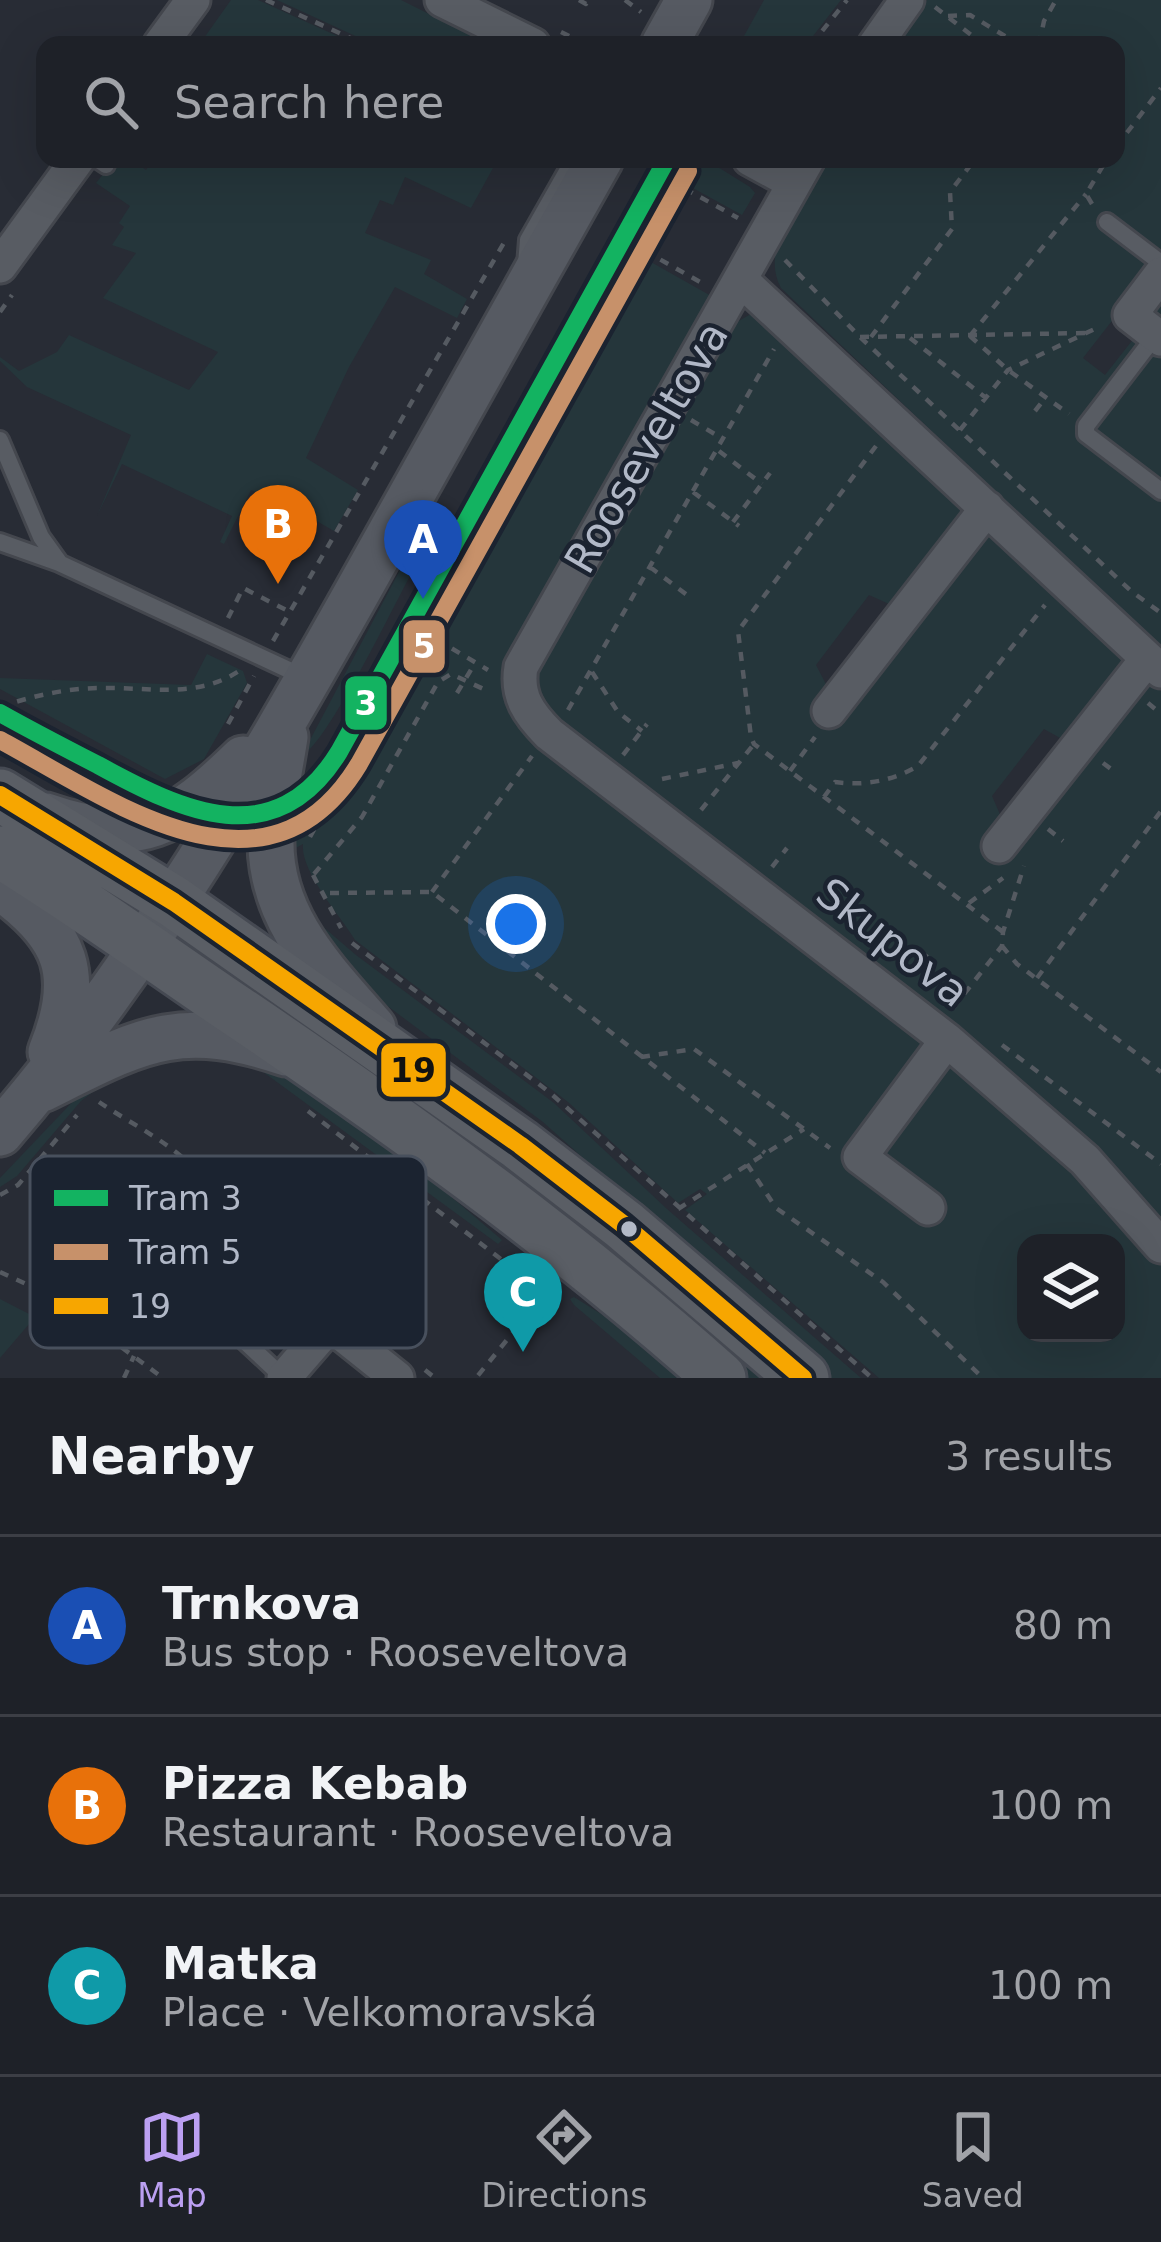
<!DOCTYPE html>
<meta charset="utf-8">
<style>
body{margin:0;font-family:"DejaVu Sans",sans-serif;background:#262930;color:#f1f3f6}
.controls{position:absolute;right:36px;bottom:36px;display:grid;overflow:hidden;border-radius:24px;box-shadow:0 12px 48px #0002}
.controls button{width:108px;height:108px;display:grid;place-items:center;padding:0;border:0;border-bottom:3px solid #3c3e45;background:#1e2128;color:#f1f3f6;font:60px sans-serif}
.you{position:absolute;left:516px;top:924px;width:42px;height:42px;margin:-30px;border:9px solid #fff;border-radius:50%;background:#1a73e8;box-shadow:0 0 0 18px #1a73e833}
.badge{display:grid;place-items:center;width:78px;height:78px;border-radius:50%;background:#bca0f2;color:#fff;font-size:39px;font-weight:700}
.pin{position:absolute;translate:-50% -99px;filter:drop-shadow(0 3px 6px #0008)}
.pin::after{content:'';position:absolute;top:63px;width:42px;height:36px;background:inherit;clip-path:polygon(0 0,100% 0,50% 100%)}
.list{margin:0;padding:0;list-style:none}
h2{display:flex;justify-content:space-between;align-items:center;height:156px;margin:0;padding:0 48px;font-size:51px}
h2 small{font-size:39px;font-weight:400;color:#a1a3a8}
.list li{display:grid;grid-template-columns:78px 1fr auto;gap:36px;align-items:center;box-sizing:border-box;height:180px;padding:0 48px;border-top:3px solid #3c3e45}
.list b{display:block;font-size:45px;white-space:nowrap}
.list p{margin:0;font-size:39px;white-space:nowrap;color:#a1a3a8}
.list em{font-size:39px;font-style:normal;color:#a1a3a8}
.icon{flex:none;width:66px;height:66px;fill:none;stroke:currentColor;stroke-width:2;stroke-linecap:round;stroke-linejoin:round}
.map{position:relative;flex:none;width:1161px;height:1378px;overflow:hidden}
.search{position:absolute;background:#1e2128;box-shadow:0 12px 48px #0002;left:36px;right:36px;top:36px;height:132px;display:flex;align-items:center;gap:30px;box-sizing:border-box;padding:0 42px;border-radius:24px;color:#a1a3a8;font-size:45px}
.sheet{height:696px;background:#1e2128}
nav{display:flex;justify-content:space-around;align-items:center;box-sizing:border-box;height:168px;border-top:3px solid #3c3e45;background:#1e2128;font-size:33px;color:#a1a3a8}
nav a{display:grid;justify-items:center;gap:6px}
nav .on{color:#bca0f2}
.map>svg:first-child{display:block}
</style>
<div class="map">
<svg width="1161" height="1378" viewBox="0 0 1161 1378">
<rect width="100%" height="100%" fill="#282c35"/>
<path fill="#25363b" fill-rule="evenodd" d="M231,0H258L357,45H199Z
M277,0H401L491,45H375Z
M764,0H841L806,45H763L749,38L745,45H739Z
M927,0H1161V258L1083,358L1105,375L1161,304V649L781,288C758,246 804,195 825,159H1116V45H896Z
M115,159H130L146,170L154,159H498L471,208L405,177L393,205L380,200L365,233L431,260L424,274L467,299L457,318L395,287L349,367L306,458L358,490L334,531L294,508L251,490L224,544L220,542L232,516L122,464L97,516L131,435L27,387L0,361V357L19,371L57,352L69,335L189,390L218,352L103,298L136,253L112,245L124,227L119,223L130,206L96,183Z
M692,159H705L750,187L755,193L742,215L680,181Z
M626,248L713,297L509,662C494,715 530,736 566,768L1009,1112L1087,1184L1161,1264V1378H879L685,1210L707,1194L700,1189L678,1203L568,1102L355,940C340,915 300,871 303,844L283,855L285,816L314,798L341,766L355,764L452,587L448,578L622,263ZM1026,1243H1116V1333H1026Z
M751,314L763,316L960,504L963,520L898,608L869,595L816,665L828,688L979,533L994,532L1121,657L1124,666L1071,744L1044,729L992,796L1002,819L1147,683L1161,691V1221C981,1023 752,877 544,711L534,678L539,667L730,326Z
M400,570L410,576C390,613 329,740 301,757Z
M207,654L243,671L247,683L204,759L165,779L0,689V678L191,685Z
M0,719L142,793C89,813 42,767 0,741Z
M314,919L356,955L554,1103L667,1209L861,1378H829L543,1122L350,978Z
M221,966L627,1255L775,1378H746L715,1350L216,974Z
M247,1051L347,1108L502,1240L498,1244L251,1063Z
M116,1074L81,1101L17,1176L0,1187V1178L80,1094Z
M574,1297L655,1348L692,1378H660L574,1305L570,1299Z
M0,1299L35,1317L0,1358Z"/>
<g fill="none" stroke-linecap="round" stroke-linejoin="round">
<defs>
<path id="lane" d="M97,159L106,165
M1107,222L1161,263
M526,265L528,240L574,159
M1156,335L1086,426V434L1161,491
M0,440L41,537L59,562
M0,542L59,563L306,678
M107,1213L284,1378
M61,1268L144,1169"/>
<path id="street" d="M442,0L533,45
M160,45L193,0
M875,45L907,0
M750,159L794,183
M808,159L521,667C516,696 529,714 549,734L947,1040L1085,1160L1161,1246
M0,266L78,159
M1161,274L1130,315L1161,339
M741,280L1161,671
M829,711L987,508
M999,846L1147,659
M928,1208L860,1157L947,1040
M178,1212L324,1332L329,1329L342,1334L397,1378
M284,1378L324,1332"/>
<path id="secondary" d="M664,45L689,0
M285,737C280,770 272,804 271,838C269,918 324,971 373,1028
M46,816C139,848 177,823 243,759
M0,887C68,935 82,975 51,1052
M42,1089C139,1041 177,1016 286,1053
M0,1133C146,964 256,773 364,580C443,439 521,299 600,159"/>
<path id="primary" d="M0,795L174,902L520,1145L624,1225L803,1378
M0,852C75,898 146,949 219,999C393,1116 563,1238 720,1378"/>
</defs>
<use href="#lane" stroke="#44474e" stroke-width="22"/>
<use href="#street" stroke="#44474e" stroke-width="39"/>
<use href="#secondary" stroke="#44474e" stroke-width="51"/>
<use href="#primary" stroke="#454952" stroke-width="57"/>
<path stroke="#555a61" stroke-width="4.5" stroke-dasharray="9 9" stroke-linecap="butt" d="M266,0L366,45
M579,0L586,4L589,0
M625,0L641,12
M935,7L979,41
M948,16L970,15L1020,45
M561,32L588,45
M621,45L629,30
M748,45L750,42L756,45
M811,45L847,0
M1039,45L1044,21L1056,0
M1116,147L1161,88
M671,181L684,159
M1092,204L1086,194L1107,159
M629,242L702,283
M635,246L671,181L738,218
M785,260L860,337L1131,591L1161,613
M0,312L12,295
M970,336L1086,194
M970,336L1008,370L1069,414
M860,337L1086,333
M871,337L952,229L950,192L975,159
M910,338L986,398
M1035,411L1046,397
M691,420L723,439
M960,430L1008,370L1101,326
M876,446L738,631L751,737L754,744L1003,932
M719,451L762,484
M693,492L739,526
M733,522L770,473
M650,567L687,595
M228,618L243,588L288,611
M421,630L488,670
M273,641L505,241
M592,672L618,712L642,731
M457,693L475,663
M1148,703L1161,714
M0,707C32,696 67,688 101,688C150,687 196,699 239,671
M568,710L774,349
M228,724L254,676
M623,755L647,724
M1103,763L1115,772
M790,771L815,737
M662,779L738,763
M824,797L835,782C865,786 892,781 918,766L1045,605
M701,810L754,744
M1048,829L1063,841
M310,837L444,587
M772,867L787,848
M314,874L362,817L438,682L451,674L490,692
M313,875L341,928
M432,892L532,756
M330,893L432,892L765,1153
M969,903L1003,878
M842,920L857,901
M352,943L548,1091L872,1378
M1002,946L1017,964L1161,1072
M912,974L927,954
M1037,978L1161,811
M953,1008L1002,946L1003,932L1024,866
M1002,1045L1161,1164
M641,1057L694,1049L830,1148
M99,1102C143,1132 199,1155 219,1206
M308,1111L545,1293L476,1378
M747,1164L776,1208L883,1282L983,1378
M0,1195L18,1185L77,1115
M678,1209L804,1129
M0,1272L52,1296L163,1378
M425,1370L435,1378
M124,1378L134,1356"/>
<use href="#lane" stroke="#585c63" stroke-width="16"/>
<use href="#street" stroke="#585c63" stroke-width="33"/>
<use href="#secondary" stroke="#565a62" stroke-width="45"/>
<use href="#primary" stroke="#5a5e65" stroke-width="51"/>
<defs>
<path id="bus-1" d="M0,795L174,902L520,1145L624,1225L803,1378"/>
</defs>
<use href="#bus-1" stroke="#1b2330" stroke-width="27"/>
<use href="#bus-1" stroke="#f7a600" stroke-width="18"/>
<defs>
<path id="tram-1" d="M0,713C32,731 65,748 98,765C182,811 275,856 339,752L667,159"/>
<path id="tram-2" d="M0,740C111,800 267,916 359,764L688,171"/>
</defs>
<use href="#tram-1" stroke="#1b2330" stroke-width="27"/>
<use href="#tram-2" stroke="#1b2330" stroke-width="27"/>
<use href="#tram-1" stroke="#13b361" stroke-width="18"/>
<use href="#tram-2" stroke="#c7916a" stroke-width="18"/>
</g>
<circle fill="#b1b8c7" stroke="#1b2330" stroke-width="4.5" cx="629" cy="1229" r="10"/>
<g text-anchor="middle" stroke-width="9" stroke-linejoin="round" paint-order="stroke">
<g font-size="42" fill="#b1b8c7" stroke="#1b2330">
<text transform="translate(646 447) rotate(-60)" y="15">Rooseveltova</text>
<text transform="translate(893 942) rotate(38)" y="15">Skupova</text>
</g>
</g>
<rect x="30" y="1156" width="396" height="192" rx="18" fill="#1b2330" stroke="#48505d" stroke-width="3"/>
<rect x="54" y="1190" width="54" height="16" fill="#13b361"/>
<rect x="54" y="1244" width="54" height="16" fill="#c7916a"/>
<rect x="54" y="1298" width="54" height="16" fill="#f7a600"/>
<g font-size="33" fill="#b1b8c7">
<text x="129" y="1210">Tram 3</text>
<text x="129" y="1264">Tram 5</text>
<text x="129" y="1318">19</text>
</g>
<g stroke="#1b2330" stroke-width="4.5">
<rect x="401" y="618" width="46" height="57" rx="12" fill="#c7916a"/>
<rect x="343" y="674" width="46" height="58" rx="12" fill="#13b361"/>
<rect x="379" y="1041" width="69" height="58" rx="12" fill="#f7a600"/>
</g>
<g font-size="33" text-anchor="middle" font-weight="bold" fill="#fff">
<text x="424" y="658">5</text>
<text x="366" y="715">3</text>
</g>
<g font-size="33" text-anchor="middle" font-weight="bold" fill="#111">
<text x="413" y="1082">19</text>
</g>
</svg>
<div class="controls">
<button><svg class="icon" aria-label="layers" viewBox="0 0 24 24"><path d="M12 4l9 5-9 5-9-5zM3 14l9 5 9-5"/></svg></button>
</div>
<div class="you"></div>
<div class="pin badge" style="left:423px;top:599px;background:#1a4fb4">A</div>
<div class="pin badge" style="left:278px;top:584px;background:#e8710a">B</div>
<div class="pin badge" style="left:523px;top:1352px;background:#0f9aa8">C</div>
<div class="search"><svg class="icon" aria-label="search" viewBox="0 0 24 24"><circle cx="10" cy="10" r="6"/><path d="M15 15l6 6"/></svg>Search here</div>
</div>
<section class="sheet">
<h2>Nearby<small>3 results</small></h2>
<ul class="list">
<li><span class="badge" style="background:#1a4fb4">A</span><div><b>Trnkova</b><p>Bus stop · Rooseveltova</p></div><em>80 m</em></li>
<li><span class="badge" style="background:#e8710a">B</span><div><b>Pizza Kebab</b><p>Restaurant · Rooseveltova</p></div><em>100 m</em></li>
<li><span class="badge" style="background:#0f9aa8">C</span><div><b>Matka</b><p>Place · Velkomoravská</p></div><em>100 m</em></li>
</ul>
</section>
<nav>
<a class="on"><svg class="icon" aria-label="map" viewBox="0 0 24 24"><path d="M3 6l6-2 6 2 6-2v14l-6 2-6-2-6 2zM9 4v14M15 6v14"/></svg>Map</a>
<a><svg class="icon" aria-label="directions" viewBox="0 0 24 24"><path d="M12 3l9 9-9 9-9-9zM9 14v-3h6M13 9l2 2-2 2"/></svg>Directions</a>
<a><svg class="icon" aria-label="saved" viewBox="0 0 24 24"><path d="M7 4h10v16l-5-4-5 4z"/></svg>Saved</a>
</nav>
